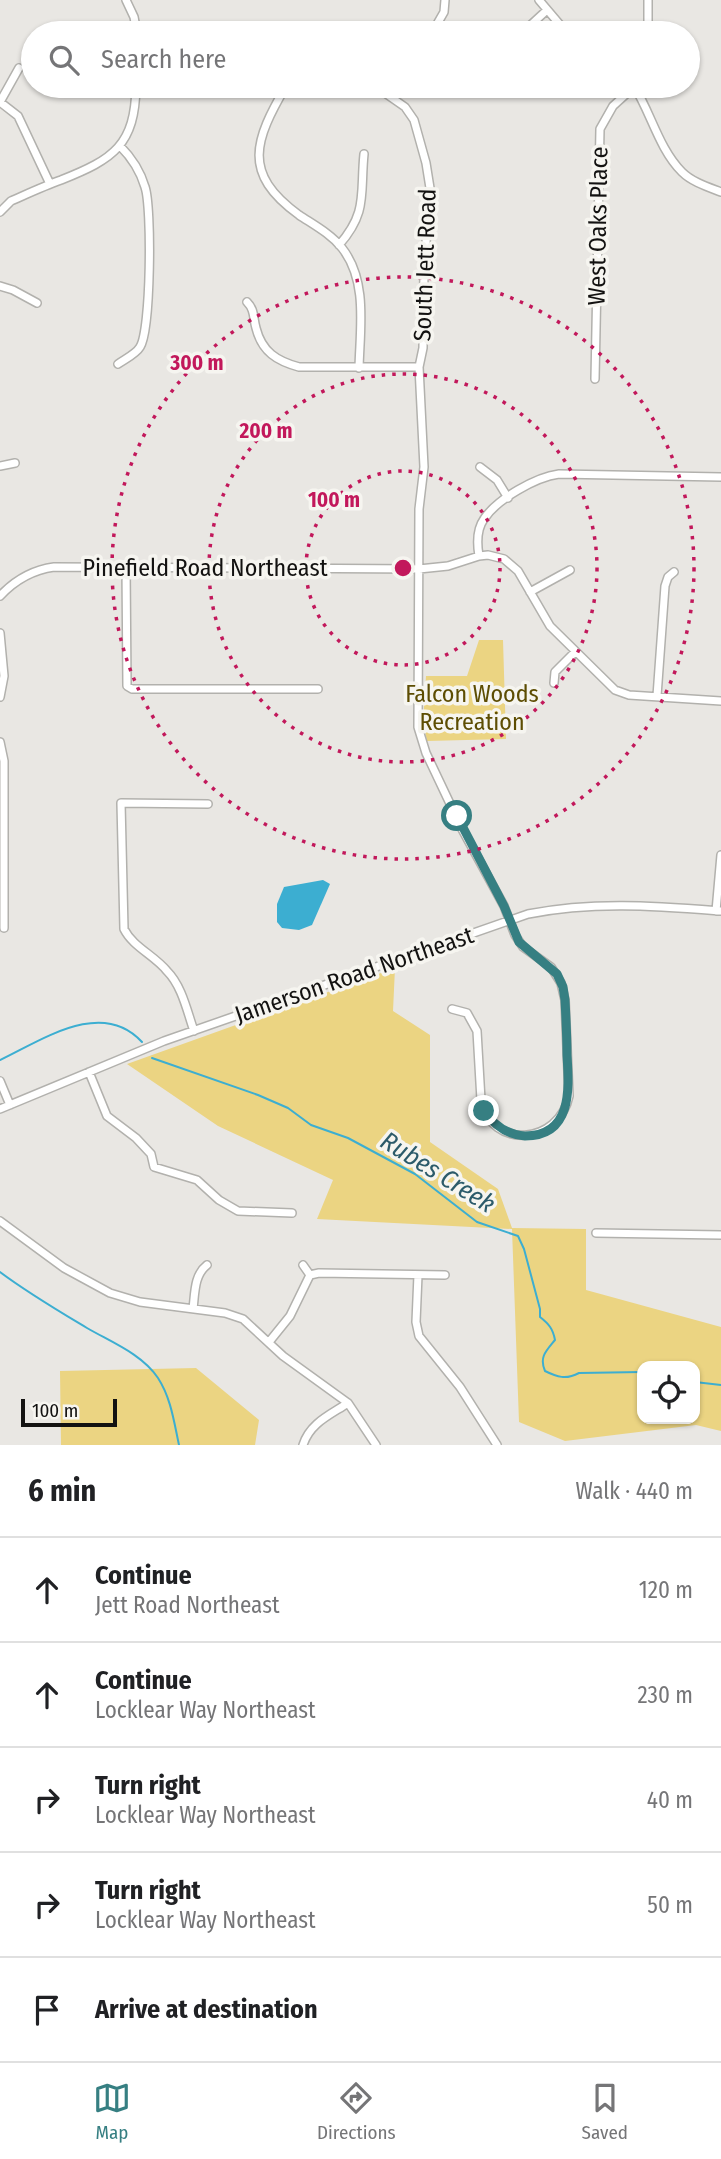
<!DOCTYPE html>
<meta charset="utf-8">
<style>
body{margin:0;font-family:"Fira Sans Condensed",sans-serif;background:#f2f2f2;color:#202124}
.controls{position:absolute;right:21px;bottom:21px;display:grid;overflow:hidden;border-radius:14px;box-shadow:0 2px 5px #0004}
.controls button{width:63px;height:63px;display:grid;place-items:center;padding:0;border:0;border-bottom:2px solid #e0e0e0;background:#fff;color:#202124;font:35px sans-serif}
.scale{position:absolute;left:21px;bottom:18px;width:96px;box-sizing:border-box;padding-left:7px;border:4px solid #131211;border-top:0;font-size:19px;line-height:24px;white-space:nowrap;color:#131211;-webkit-text-stroke:5px #f6f5f0;paint-order:stroke}
.stop{position:absolute;width:21px;height:21px;margin:-16px;border:5px solid #367f82;border-radius:50%;background:#fff}
.stop.end{background:#367f82;border-color:#fff;box-shadow:0 2px 7px #0008}
.list{margin:0;padding:0;list-style:none}
h2{display:flex;justify-content:space-between;align-items:center;height:91px;margin:0;padding:0 28px;font-size:30px}
h2 small{font-size:23px;font-weight:400;color:#757577}
.list li{display:grid;grid-template-columns:46px 1fr auto;gap:21px;align-items:center;box-sizing:border-box;height:105px;padding:0 28px;border-top:2px solid #e0e0e0}
.list b{display:block;font-size:26px;white-space:nowrap}
.list p{margin:0;font-size:23px;white-space:nowrap;color:#757577}
.list em{font-size:23px;font-style:normal;color:#757577}
.icon{flex:none;width:38px;height:38px;fill:none;stroke:currentColor;stroke-width:2;stroke-linecap:round;stroke-linejoin:round}
.map{position:relative;flex:none;width:721px;height:1445px;overflow:hidden}
.search{position:absolute;background:#fff;box-shadow:0 2px 5px #0004;left:21px;right:21px;top:21px;height:77px;display:flex;align-items:center;gap:18px;box-sizing:border-box;padding:0 24px;border-radius:38px;color:#757577;font-size:26px}
.sheet{height:616px;background:#fff}
nav{display:flex;justify-content:space-around;align-items:center;box-sizing:border-box;height:98px;border-top:2px solid #e0e0e0;background:#fff;font-size:19px;color:#757577}
nav a{display:grid;justify-items:center;gap:4px}
nav .on{color:#367f82}
.map>svg:first-child{display:block}
</style>
<div class="map">
<svg width="721" height="1445" viewBox="0 0 721 1445">
<rect width="100%" height="100%" fill="#e9e7e3"/>
<path fill="#ebd482" fill-rule="evenodd" d="M479,640H503L506,739L427,741L423,723L426,676H467Z
M395,968L393,1011L430,1035V1142L498,1189L512,1228L586,1229V1290L721,1327V1431L696,1425L565,1441L519,1422L512,1229L317,1219L333,1180L218,1126L127,1064ZM642,1366H695V1419H642Z
M196,1368L259,1420L255,1445H61L60,1371Z"/>
<path fill="#3caed1" d="M323,880L330,884L312,925L299,930L282,928L277,922V904L284,887Z"/>
<g fill="none" stroke-linecap="round" stroke-linejoin="round">
<path stroke="#3caed1" stroke-width="2" d="M152,1058L258,1095L288,1108L311,1125L348,1138L415,1174L477,1222L518,1236L524,1249L540,1309V1317C549,1324 553,1329 555,1340C546,1351 539,1357 545,1371C557,1377 566,1380 579,1373L642,1372
M0,1060C42,1040 102,998 142,1042
M0,1272C28,1293 57,1310 87,1328C111,1342 142,1354 158,1378C171,1398 174,1422 179,1445
M695,1382L721,1385"/>
<defs>
<path id="minor" d="M126,0L134,17L137,33
M539,0L567,33
M432,33L444,12L445,0
M522,33L547,10
M648,33V0
M286,86C255,140 241,173 299,215C314,225 331,234 342,248C368,281 360,328 359,368
M380,86L382,91L405,107L414,120L426,163L430,188L424,270L423,348L419,367L424,467L419,509L418,727L426,753L462,829L504,906L515,935L523,947L551,967L561,983L565,1000L569,1096C559,1145 491,1150 481,1100L477,1031L467,1013L452,1009
M634,86C651,113 659,149 682,172C692,182 708,187 721,192
M0,102L18,116L50,184
M0,102L19,68
M0,212L11,201C27,194 44,186 61,180C114,159 135,145 136,86
M339,245C368,212 360,194 364,154
M0,286L13,290L37,303
M247,302C255,310 253,318 256,328C262,352 277,361 299,367H419
M118,364C125,359 136,354 140,347C151,330 152,207 145,187C140,170 132,158 120,146
M595,379L600,129L613,106L635,86
M0,466L15,463
M480,467L497,480L508,498
M479,556C477,544 476,530 484,519C497,499 536,477 559,474L721,477
M126,567L127,686L132,689H318
M530,592L570,570
M0,596C15,580 32,570 54,567L419,569L448,566L479,556L488,555L504,559L518,571L550,626L615,690L629,695L721,701
M0,633L4,676L0,697
M554,683L555,672L575,652
M657,696L665,586L668,577L674,572
M0,742L4,761V928
M716,911L721,855
M194,1031C187,1011 182,986 167,971C154,955 133,947 124,929L121,803L208,804
M89,1072L107,1116L136,1138L151,1154L154,1167L197,1180L219,1200L238,1211L292,1213
M0,1081L10,1105
M0,1109L164,1041L528,914C594,901 655,906 721,911
M0,1221L64,1268L110,1293L140,1302L225,1313L243,1319L283,1356L348,1403L376,1445
M596,1233L721,1235
M303,1265L310,1275
M418,1275L416,1322L419,1336L460,1387L497,1445
M193,1309C195,1293 194,1275 207,1265
M269,1342L290,1316L310,1275L319,1273L445,1275
M303,1445C310,1423 330,1415 348,1403"/>
</defs>
<use href="#minor" stroke="#b2b1ad" stroke-width="10"/>
<use href="#minor" stroke="#fff" stroke-width="7"/>
</g>
<g fill="none" stroke-linecap="round" stroke-linejoin="round">
<path stroke="#367f82" stroke-width="9" d="M457,816L504,906L519,942L557,974L563,987L565,1000C566,1019 567,1037 567,1055C569,1088 573,1136 525,1136C507,1135 494,1125 484,1111"/>
</g>
<g fill="none" stroke="#c2185b" stroke-width="3.5" stroke-dasharray="3.5 7">
<circle cx="403" cy="568" r="97"/>
<circle cx="403" cy="568" r="194"/>
<circle cx="403" cy="568" r="291"/>
</g>
<g text-anchor="middle" stroke-width="7" stroke-linejoin="round" paint-order="stroke">
<g font-size="24" fill="#131211" stroke="#f6f5f0">
<text transform="translate(598 226) rotate(-89)" y="8">West Oaks Place</text>
<text transform="translate(425 265) rotate(-88)" y="8">South Jett Road</text>
<text x="205" y="576">Pinefield Road Northeast</text>
<text transform="translate(354 975) rotate(-19)" y="8">Jamerson Road Northeast</text>
</g>
<g font-size="24" fill="#5d4d03" stroke="#f6f5f0">
<text x="472" y="702">Falcon Woods<tspan x="472" dy="28">Recreation</tspan></text>
</g>
<g font-size="26" font-style="italic" fill="#2c5b6a" stroke="#f6f5f0">
<text transform="translate(438 1172) rotate(32)" y="9">Rubes Creek</text>
</g>
</g>
<circle cx="403" cy="568" r="10" fill="#c2185b" stroke="#f6f5f0" stroke-width="3.5"/>
<g font-size="21" text-anchor="middle" font-weight="bold" fill="#c2185b" stroke="#f6f5f0" stroke-width="7" stroke-linejoin="round" paint-order="stroke">
<text x="197" y="370">300 m</text>
<text x="266" y="438">200 m</text>
<text x="334" y="507">100 m</text>
</g>
</svg>
<div class="controls">
<button><svg class="icon" aria-label="locate" viewBox="0 0 24 24"><circle cx="12" cy="12" r="6"/><path d="M12 2v4M12 18v4M2 12h4M18 12h4"/></svg></button>
</div>
<div class="scale">100 m</div>
<div class="stop" style="left:457px;top:816px"></div>
<div class="stop end" style="left:484px;top:1111px"></div>
<div class="search"><svg class="icon" aria-label="search" viewBox="0 0 24 24"><circle cx="10" cy="10" r="6"/><path d="M15 15l6 6"/></svg>Search here</div>
</div>
<section class="sheet">
<h2>6 min<small>Walk · 440 m</small></h2>
<ul class="list">
<li><svg class="icon" aria-label="ahead" viewBox="0 0 24 24"><path d="M12 20V5M6 11l6-6 6 6"/></svg><div><b>Continue</b><p>Jett Road Northeast</p></div><em>120 m</em></li>
<li><svg class="icon" aria-label="ahead" viewBox="0 0 24 24"><path d="M12 20V5M6 11l6-6 6 6"/></svg><div><b>Continue</b><p>Locklear Way Northeast</p></div><em>230 m</em></li>
<li><svg class="icon" aria-label="right" viewBox="0 0 24 24"><path d="M7 20v-9h11M14 6l5 5-5 5"/></svg><div><b>Turn right</b><p>Locklear Way Northeast</p></div><em>40 m</em></li>
<li><svg class="icon" aria-label="right" viewBox="0 0 24 24"><path d="M7 20v-9h11M14 6l5 5-5 5"/></svg><div><b>Turn right</b><p>Locklear Way Northeast</p></div><em>50 m</em></li>
<li><svg class="icon" aria-label="arrive" viewBox="0 0 24 24"><path d="M6 21V4h12l-3 4 3 4H6"/></svg><div><b>Arrive at destination</b></div></li>
</ul>
</section>
<nav>
<a class="on"><svg class="icon" aria-label="map" viewBox="0 0 24 24"><path d="M3 6l6-2 6 2 6-2v14l-6 2-6-2-6 2zM9 4v14M15 6v14"/></svg>Map</a>
<a><svg class="icon" aria-label="directions" viewBox="0 0 24 24"><path d="M12 3l9 9-9 9-9-9zM9 14v-3h6M13 9l2 2-2 2"/></svg>Directions</a>
<a><svg class="icon" aria-label="saved" viewBox="0 0 24 24"><path d="M7 4h10v16l-5-4-5 4z"/></svg>Saved</a>
</nav>
